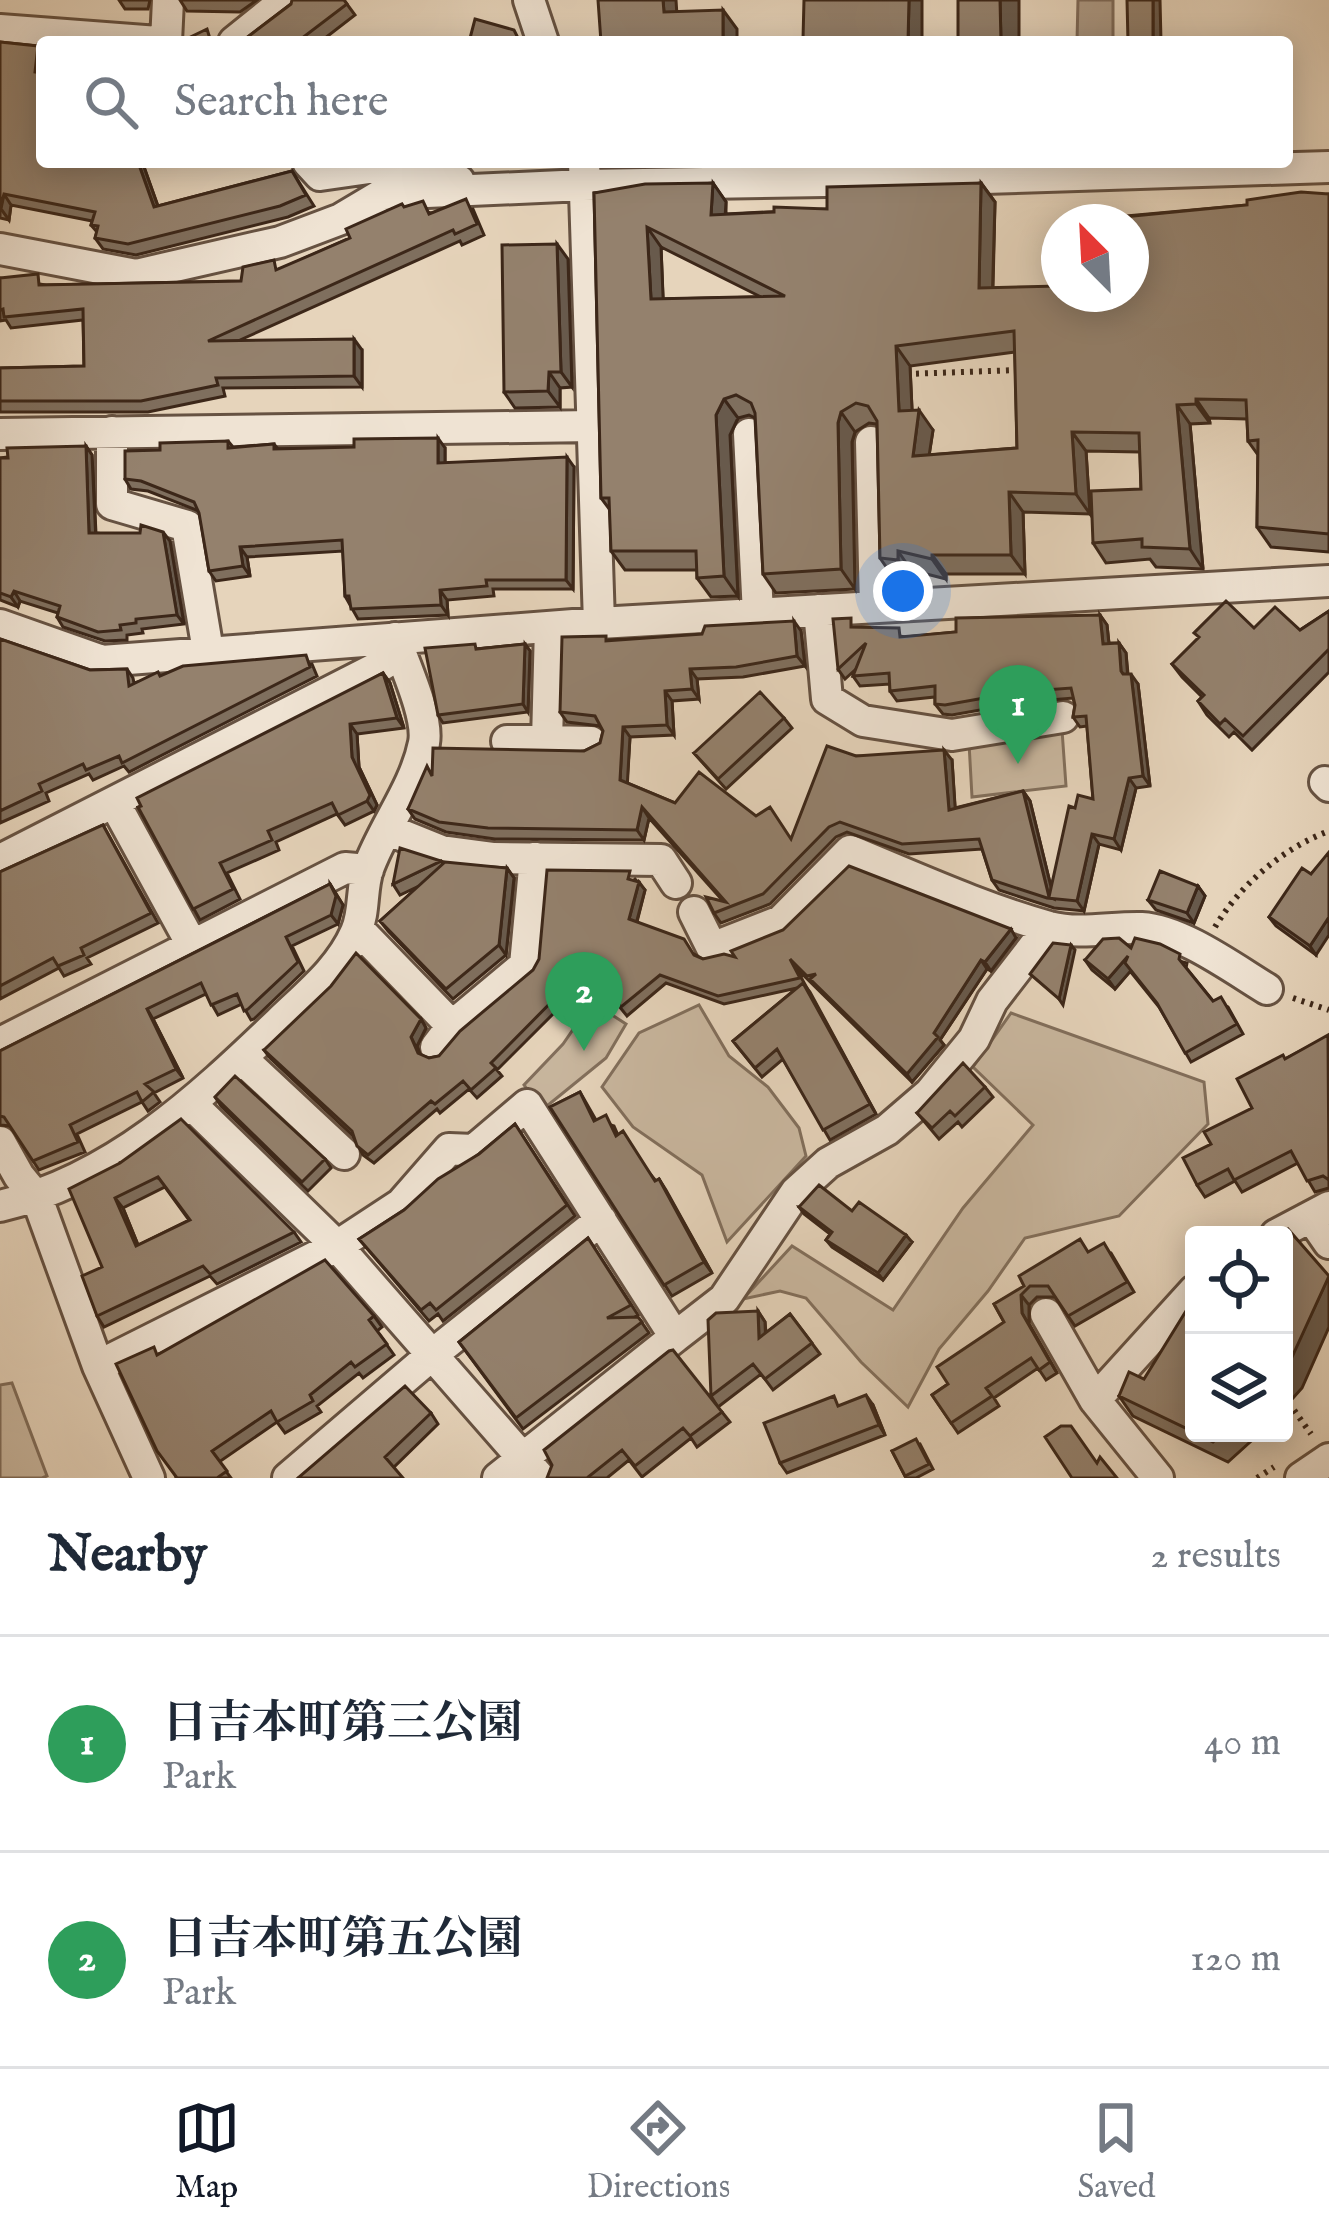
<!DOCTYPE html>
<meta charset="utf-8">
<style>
body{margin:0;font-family:"IM FELL English","Noto Serif JP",serif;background:#f6f6f7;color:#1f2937}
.controls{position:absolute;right:36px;bottom:36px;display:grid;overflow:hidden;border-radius:12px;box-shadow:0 6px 30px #0003}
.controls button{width:108px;height:108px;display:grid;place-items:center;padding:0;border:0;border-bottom:3px solid #e0e1e3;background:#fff;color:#1f2937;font:60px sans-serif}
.compass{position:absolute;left:1041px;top:204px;width:108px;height:108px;border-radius:50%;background:#fff;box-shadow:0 6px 30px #0003;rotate:336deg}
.you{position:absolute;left:903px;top:591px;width:42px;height:42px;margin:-30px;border:9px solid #fff;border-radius:50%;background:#1a73e8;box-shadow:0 0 0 18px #1a73e833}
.badge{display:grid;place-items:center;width:78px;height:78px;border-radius:50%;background:#111827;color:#fff;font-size:39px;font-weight:700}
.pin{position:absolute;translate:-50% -99px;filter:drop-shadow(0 3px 6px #0008)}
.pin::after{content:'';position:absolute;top:63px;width:42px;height:36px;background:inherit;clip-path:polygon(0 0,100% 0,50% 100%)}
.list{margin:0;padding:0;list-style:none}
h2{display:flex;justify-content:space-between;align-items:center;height:156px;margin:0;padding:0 48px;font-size:51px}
h2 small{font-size:39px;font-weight:400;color:#747a83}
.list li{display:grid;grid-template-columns:78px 1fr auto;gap:36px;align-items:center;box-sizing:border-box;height:216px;padding:0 48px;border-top:3px solid #e0e1e3}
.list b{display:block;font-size:45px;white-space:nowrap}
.list p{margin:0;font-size:39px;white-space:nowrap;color:#747a83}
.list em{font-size:39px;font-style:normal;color:#747a83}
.icon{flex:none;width:66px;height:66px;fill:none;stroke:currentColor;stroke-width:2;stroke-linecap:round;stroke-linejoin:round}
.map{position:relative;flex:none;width:1329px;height:1478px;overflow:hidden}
.search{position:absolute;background:#fff;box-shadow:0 6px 30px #0003;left:36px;right:36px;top:36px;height:132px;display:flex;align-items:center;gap:30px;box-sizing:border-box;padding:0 42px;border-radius:12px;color:#747a83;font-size:45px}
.sheet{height:588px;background:#fff}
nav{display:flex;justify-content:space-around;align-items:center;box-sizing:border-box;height:168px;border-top:3px solid #e0e1e3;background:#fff;font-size:33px;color:#747a83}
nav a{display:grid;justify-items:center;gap:6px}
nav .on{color:#111827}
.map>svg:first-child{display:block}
</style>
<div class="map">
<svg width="1329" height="1478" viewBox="0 0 1329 1478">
<rect width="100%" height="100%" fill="#e6d4bb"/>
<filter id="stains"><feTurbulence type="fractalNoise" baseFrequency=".00167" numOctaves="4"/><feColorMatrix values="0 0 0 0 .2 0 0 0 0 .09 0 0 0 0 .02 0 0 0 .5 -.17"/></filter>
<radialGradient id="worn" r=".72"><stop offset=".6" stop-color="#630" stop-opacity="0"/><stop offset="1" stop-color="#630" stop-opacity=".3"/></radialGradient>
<path fill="#c9b79f" stroke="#826f5c" stroke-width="3" d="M1062,730L1066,786L972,797L969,743Z
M592,1002L626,1024L606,1058L542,1110L524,1085L563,1044Z
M699,1005L729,1056L768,1087L799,1128L806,1156L727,1242L702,1175L633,1127L602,1087L639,1033Z
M1011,1013L1204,1082L1208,1124L1119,1216L1025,1238L988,1291L939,1349L908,1407L861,1362L806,1298L780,1291L743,1299L792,1246L893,1310L963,1208L1033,1125L973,1067Z
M12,1383L47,1476L42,1478H0V1385Z"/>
<path fill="#ac9984" stroke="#7f6b59" stroke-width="3" d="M1078,0H1113V42H1077Z"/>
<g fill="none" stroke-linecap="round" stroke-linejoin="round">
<defs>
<path id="minor" d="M529,0L543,42
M0,30L158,42
M166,42L168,0
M234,42L286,0
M308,162L320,175L383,166L459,181
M584,162L599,623
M0,249L136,275L280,242L341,219L383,194L584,185L952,179L1329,167
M112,432V504L187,526L208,651
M0,434L593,426
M749,434L758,614
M871,442L875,607
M819,610L827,699L863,721L952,735L1063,717
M0,625L102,661L599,623L1329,581
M550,627L547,741L591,742
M507,741H547
M1325,782L1329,786
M114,802L191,943
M389,830L441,851L494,858L661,860L676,883
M0,860L384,664L395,638
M694,912L712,948L781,921L850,851C916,878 981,908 1049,927C1081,935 1111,927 1142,928C1181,930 1234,969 1267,989
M358,929L452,1026
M0,1043L345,868L368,870
M436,1047L452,1026L525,965L535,858
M241,1058L344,1154
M192,1105L337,1246L540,1478
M0,1142L19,1176L37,1198L98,1366L149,1478
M0,1206C112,1180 199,1099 279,1022C308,994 340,969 356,932C365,912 361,889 368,869C383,827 415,788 424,743C429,717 404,664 395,638
M1311,1217L1329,1243
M1276,1235L1329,1207
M1046,1314L1095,1400
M675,1337L724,1299L796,1192L828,1163L887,1130L930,1093L974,1039L992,1001L1049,927
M98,1366L337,1246L401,1204L449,1149L474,1150L527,1105L675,1337L498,1478
M288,1478L433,1354L601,1220
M1158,1478L1095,1400L1194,1291
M1301,1478L1329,1459"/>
</defs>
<use href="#minor" stroke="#665242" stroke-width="36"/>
<path stroke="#3c2719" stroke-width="6" stroke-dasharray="3 6" stroke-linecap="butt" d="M907,374L1019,370
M1215,927C1240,885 1283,848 1329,831
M1293,998L1329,1010
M1289,1403L1311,1434
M1257,1478L1274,1467"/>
<use href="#minor" stroke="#efe3d3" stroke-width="30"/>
</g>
<path fill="#7f6f5e" stroke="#3c2719" stroke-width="3" fill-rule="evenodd" d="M119,0H150L148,9H125Z
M180,0H257L240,12L187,11Z
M344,0L355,15L320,42H241L291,4Z
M0,42L38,46L42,52V162H157L144,167L158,206L292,171L314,206L288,217L136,255L103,249L95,238L97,232L91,225L92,221L11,205L9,220L0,218Z
M713,183L726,202V214L827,209L981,183L995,202L993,288L1131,294L1075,222L1112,212L1115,217L1247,205L1329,194V552L1271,547L1257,527L1258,455L1248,441L1247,419L1209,418L1210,423L1190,424L1203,569L1156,567L1150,559L1106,563L1093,543L1141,489L1140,452L1086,451L1090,514L1023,512L1025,574H946V579L911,570L912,580L894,578L880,558L877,424L869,423L855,432L852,442L855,589L776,593L763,574L755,418L749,415L738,418L730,435L738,596L711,597L697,578V570H625L611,551L610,510L601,498L594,193ZM661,247L761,297L663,299ZM1015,352L1017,448L929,455L933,430L912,410L910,366Z
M404,207L431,213L473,209L484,235L462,245L460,241L240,340L362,350V387L223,388L225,396L148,412H0V368L84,366L83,320L11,328L6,320L0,321V278L46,285L241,281L280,269L350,238Z
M568,259L572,387L560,388V407L515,408L504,392Z
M228,441L233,447L274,444L278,449L445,448V463L574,467L573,589H493L494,596L447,600L448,615L358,619L345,596L343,551L247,557L250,576L216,581L209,571L199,511L148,491L131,489L125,479L160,450Z
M86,446L92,455L96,533L170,541L184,624L142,629L143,633L127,635V640L105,641L63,627L57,617L58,613L20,601L18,607L0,600V458Z
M1329,611V672L1252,750L1234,732L1229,737L1207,715L1198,701L1202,697L1182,677L1172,664L1254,628L1300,630Z
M1100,615L1107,625L1109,643H1119L1126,653L1128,674L1138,684L1150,786L1136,788L1121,850L1099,844L1084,911L1054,908L999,890L992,880L982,849L909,854L847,832L836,837L770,904L721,923L714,913L723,901L649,818L644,840L495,839L446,832L415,819L408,809L432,773L584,751L600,743L603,731L600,726L567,722L560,712L609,640L801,631L805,666L743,677L697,679L699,699L672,701L674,735L630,737L627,783L675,803L756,816L791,839L856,756L952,760L955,808L1023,791L1030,801L1051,887L1075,808L1093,799L1087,726L1080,727L1073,717L1075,705L1073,698L1025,702L952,715L943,714L935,704V697L897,701L890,691V684L860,686L853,676L856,669L845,679L838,669L858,628L905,637L956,632Z
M0,639L90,670L127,669L133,678L134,683L160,676L312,664L317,676L129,772L124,766L93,780L89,774L46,793L49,801L0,823Z
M525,644L530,651L528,712L443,723L438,715L478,649Z
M383,673L390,683L404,728L357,734L359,767L377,805L374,811L345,825L337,814L276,842L279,850L227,873L240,899L200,920L138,807Z
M784,718L792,728L726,789L694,753Z
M103,825L158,923L87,958L91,964L64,976L59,968L0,999V872Z
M441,861L443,864L507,868L514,878L506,955L453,999L388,931L380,921L419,886L400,895L393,884Z
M1311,874L1316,955L1276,926L1269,917Z
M635,879L645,890L637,922L703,959L1016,938L991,971L987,969L940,1040L944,1045L912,1082L796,968L876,1114L830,1140L783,1059L762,1077L733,1041L797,988L724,1004L666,983L627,1016L593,974L497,1070L502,1076L477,1098L469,1089L440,1113L437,1109L374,1163L363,1155L353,1136L270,1058L264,1050L421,1019L426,1028L417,1046L420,1055L429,1058L439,1056Z
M330,884L343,905L338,924L292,946L304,971L254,1019L251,1020L242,1004L218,1015L206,994L153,1019L183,1078L154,1093L160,1102L148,1111L142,1102L77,1134L85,1152L39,1170L10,1126L0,1125V1051Z
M1198,886L1205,896L1194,923L1156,910L1148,900Z
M1131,948L1187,963L1186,968L1213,1001L1228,1007L1243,1034L1191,1062L1159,1007L1130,971L1115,989L1092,970L1085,960Z
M1329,1036V1188L1315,1192L1298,1163L1242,1192L1235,1181L1205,1197L1197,1185L1211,1144L1252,1108L1285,1059Z
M985,1087L993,1097L962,1127L958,1122L939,1139L917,1113Z
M580,1092L596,1120L614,1126L618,1135L656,1181L659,1179L712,1273L672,1296L550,1107Z
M215,1097L325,1159L331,1168L308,1191L221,1106Z
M515,1124L575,1216L443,1321L438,1314L429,1321L359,1239L404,1210L479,1154Z
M120,1163L294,1232L301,1242L217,1284L210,1276L104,1327L97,1316L102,1267ZM165,1187L189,1220L138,1245L123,1208Z
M799,1207L852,1211L912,1242L883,1280L832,1247L826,1240L830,1234L804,1214Z
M588,1238L638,1315L635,1317H638L649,1333L523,1429L459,1342Z
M1089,1252L1111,1253L1134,1292L1075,1326L1055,1297H1037L1029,1305V1324L1057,1373L1046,1380L1038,1368L994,1398L999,1406L958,1433L932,1395L948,1384L1004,1322L994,1304Z
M758,1311L765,1322L766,1333L790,1314L820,1354L773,1390L761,1374L718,1407L711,1396Z
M374,1316L382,1327L377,1331L394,1355L363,1378L359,1373L317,1406L321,1412L285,1433L277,1422L219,1462L231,1478H176L159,1354Z
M1144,1379L1194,1433H1260L1228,1462L1133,1416L1119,1396Z
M873,1405L885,1435L787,1473L780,1463Z
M722,1412L730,1422L697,1447L691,1438L642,1477L629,1460L607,1478H547Z
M431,1413L438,1424L394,1467L298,1478Z
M920,1444L933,1469L916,1478H906L892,1451Z"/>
<path fill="#685a4c" stroke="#3c2719" stroke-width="3" d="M663,0H676L678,32L664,12Z
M909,0H922V42H908Z
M1000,0H1019V42H1001Z
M1153,0H1160L1161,42H1153Z
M723,10L737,29V42H723Z
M38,46L42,52V82L35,72Z
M138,162L144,167L162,218L154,207Z
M713,183L726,202L724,234L711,215Z
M981,183L995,202L992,308L979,288Z
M4,194L11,205L9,220L1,209Z
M647,227L661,247L664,319L651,299Z
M557,244L568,259L572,387L561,372Z
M354,339L362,350V387L354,376Z
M896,346L910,366L913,430L899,411Z
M549,372L560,388V407L548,391Z
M724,399L738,418L730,435L738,596L724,576L716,415Z
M1196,399L1209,418L1210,423L1196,404Z
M1177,405L1190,424L1203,569L1190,549Z
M919,410L933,430L926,476L913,456Z
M841,412L855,432L852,442L855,589L841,569L838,423Z
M1072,432L1086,451L1090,514L1076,494Z
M438,438L445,448V473L438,463Z
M86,446L92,455L96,542L89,533Z
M567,457L574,467L573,589L566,580Z
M1009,492L1023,512L1025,574L1011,555Z
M163,532L170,541L184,624L177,615Z
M240,547L247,557L250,576L243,566Z
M898,551L911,570L912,580L898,560Z
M932,555L946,574V579L932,559Z
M440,590L447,600L448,615L441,605Z
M14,591L20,601L18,607L11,597Z
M1100,615L1107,625L1110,654L1103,644Z
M794,621L801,631L805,666L797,656Z
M1119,643L1126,653L1128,681L1121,671Z
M525,644L530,651L528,712L523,704Z
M690,669L697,679L699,699L692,689Z
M383,673L390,683L404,728L397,718Z
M1131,674L1138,684L1150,786L1143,776Z
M665,691L672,701L674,735L667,725Z
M350,724L357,734L359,767L377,805L374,811L367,801L352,757Z
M623,727L630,737L627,790L620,780Z
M944,750L952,760L956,820L949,810Z
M1129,778L1136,788L1121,850L1114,839Z
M1023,791L1030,801L1054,899L1049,897Z
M642,807L649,818L644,840L637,830Z
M1092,834L1099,844L1084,911L1077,901Z
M507,868L514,878L506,955L499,945Z
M639,882L645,890L635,928L629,919Z
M330,884L343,905L338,924L331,915Z
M1198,886L1205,896L1194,923L1187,913Z
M1329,917V935L1316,955L1310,946Z
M1011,929L1016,938L991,971L985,962Z
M1071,945L1075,950L1063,1005L1059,999Z
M1128,956L1135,966L1115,989L1108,979Z
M981,960L987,969L940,1040L944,1045L912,1082L907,1074Z
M803,983L810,992L876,1114L870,1104Z
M147,1009L153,1019L183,1078L176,1069Z
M421,1019L426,1028L417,1046L423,1062L411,1037Z
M659,1179L666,1190L712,1273L704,1262Z
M115,1198L123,1208L143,1257L136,1246Z
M906,1235L912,1242L883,1280L878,1273Z
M1329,1276V1327L1302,1388L1284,1408V1372Z
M1021,1295L1029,1305V1324L1057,1373L1022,1313Z
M758,1311L765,1322L766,1349L759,1338Z
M866,1395L873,1405L885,1435L879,1425Z"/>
<path fill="#94816d" stroke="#3c2719" stroke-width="3" fill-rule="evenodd" d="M292,0H344L347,4L297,42H241L291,4Z
M598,0H663L664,12L723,10V42H601Z
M804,0H909L908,42H795V39H803Z
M958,0H1000L1001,42H958Z
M1127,0H1153V42H1128Z
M475,19L514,30L520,42H469Z
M207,29L211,42H180Z
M0,42L38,46L35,72L42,73V162H138L154,207L292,171L306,195L280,206L128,244L95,238L98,226L91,225L95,212L4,194L0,209Z
M713,183L711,215L774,212V207L827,209V187L981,183L979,288L1059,286V294H1131V222H1075V212H1112V218L1247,205V200L1301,192L1329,194V534L1257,527L1258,440L1248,441L1246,400L1196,399V404L1177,405L1190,549L1142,547V539L1093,543L1091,491L1141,489L1139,433L1072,432L1076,494L1009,492L1011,555H932V559L898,551V560L880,558L877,421L868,406L856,403L841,412L838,423L841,569L763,574L755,413L751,403L736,395L724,399L716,415L724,576L697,578L696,551H611L609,498H601L594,193L645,184ZM647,227L785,296L651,299ZM1014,331L1017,448L913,456L919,410L899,411L896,346Z
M466,199L477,224L455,234L453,230L208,341L354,339V376L216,378L218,385L141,401H0V368L84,366L83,309L4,317L3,309L0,310V278L38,274L39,285L241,281L243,267L274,260L276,270L350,238L346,229L402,204L404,207L423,201L429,214Z
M557,244L561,372H549L548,391L504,392L502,245Z
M438,438V463L567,457L566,580H486L487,586L440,590L441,605L351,609L349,596H345L342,540L240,547L243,566L209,571L199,513L194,502L141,481L125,479V451L160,450V443L228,441V448L274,444V449L354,447V439Z
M86,446L89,533H140L141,525L163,532L177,615L136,619V623L120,625L121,630L98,632L57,617L60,606L14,591L11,597L0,593V458H8L7,448Z
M1226,601L1254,628L1275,607L1300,630L1329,611V649L1243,736L1225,719L1220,724L1198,701L1204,695L1172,664L1199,637L1194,633Z
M1100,615L1103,644L1119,643L1121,671L1123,674H1131L1143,776L1129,778L1114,839L1092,834L1077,901L1047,898L992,880L979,839L902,844L840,822L829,827L763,894L714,913L706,897L726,902L642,807L637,830L488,828L439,822L408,809L427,766L432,776L433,748L584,751L600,743L603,731L595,716L560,712L562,637L606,636V641L674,636L702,634L705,626L794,621L797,656L736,667L690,669L692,689L665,691L667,725L623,727L620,780L675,803L699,772L756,816L770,807L791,839L827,746L856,756L944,750L949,810L1023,791L1049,897L1069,806L1075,808L1078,795L1093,799L1086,716L1073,717L1075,705L1071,688L1018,692L945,705L935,704V686L890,691L889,673L853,676L866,643L838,669L833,619L851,618V627L899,628L900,637L956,632V618Z
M0,639L90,670L127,669L129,686L158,672L160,676L183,666L306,655L310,667L122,763L119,756L86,770L83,764L39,784L42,791L0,811Z
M475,644L476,649L525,644L523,704L438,715L425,648Z
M383,673L397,718L350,724L352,757L370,795L367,801L338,815L332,803L268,831L272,840L220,863L233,889L193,909L138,807L141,806L137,798Z
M760,692L784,718L718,779L694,753Z
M103,825L151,913L81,948L84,955L58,966L53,958L0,986V872Z
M400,848L441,861L393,884Z
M1329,852V917L1310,946L1269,917L1302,868L1311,874Z
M445,862L507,868L499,945L446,989L380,921Z
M849,866L1011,929L985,962L981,960L934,1033L938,1037L907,1074L810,979L816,974L807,976L790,959L800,978L718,996L660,975L621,1007L587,966L491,1063L496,1068L471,1090L463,1081L435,1104L431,1101L368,1155L357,1146L352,1131L264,1050L331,986L356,953L421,1019L411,1037L418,1053L429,1058L439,1056L460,1031L533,970L539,959L547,870L630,871L628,879L639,882L629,919L684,939L694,955L703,959L724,954L735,957L731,951L783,930Z
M1160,871L1198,886L1187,913L1148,900Z
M330,884L336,896L331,915L286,937L298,962L248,1009L244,1011L237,994L211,1005L201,983L147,1009L176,1069L145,1084L154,1092L142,1102L137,1092L70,1125L78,1142L33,1161L4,1117L0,1116V1051Z
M1119,938L1131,948L1135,938L1160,944L1180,954L1179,959L1213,1001L1221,997L1237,1024L1185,1053L1157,1003L1125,963L1128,956L1108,979L1085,960L1103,939Z
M1053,943L1071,945L1059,999L1030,974Z
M803,983L870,1104L823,1130L777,1049L755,1068L733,1041Z
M1328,1035L1329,1180L1323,1176L1307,1181L1291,1151L1234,1180L1228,1169L1197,1185L1183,1158L1211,1144L1204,1132L1252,1108L1237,1079L1283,1055L1285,1059Z
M963,1063L985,1087L955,1116L950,1111L932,1128L917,1113Z
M235,1076L325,1159L302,1182L215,1097Z
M580,1092L594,1121L606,1115L616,1136L623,1131L655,1181L659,1179L704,1262L664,1285L550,1107Z
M181,1119L294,1232L210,1274L203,1266L97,1316L82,1276L102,1267L69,1189L120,1163ZM158,1177L190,1220L136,1246L115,1198Z
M515,1124L567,1205L436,1310L430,1303L421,1310L359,1239L404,1210L438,1179L479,1154Z
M819,1185L852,1211L859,1202L906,1235L878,1273L826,1240L832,1232L799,1207Z
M1288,1229L1329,1276L1287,1368L1284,1372V1235H1278Z
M588,1238L631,1305L607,1318L638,1317L642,1322L516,1418L459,1342Z
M1080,1239L1088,1252L1104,1243L1127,1282L1068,1316L1048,1286H1030L1021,1295L1022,1313L1050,1362L1039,1370L1031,1358L986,1388L992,1396L951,1423L932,1395L948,1384L937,1367L1004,1322L994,1304L1024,1286L1019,1276Z
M325,1260L374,1316L369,1320L387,1344L355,1367L351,1362L310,1395L313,1401L277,1422L271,1411L212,1451L227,1471L217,1478H177L157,1451L116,1364L154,1347L157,1355Z
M1194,1298V1432L1119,1396L1129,1372L1144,1379Z
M758,1311L759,1338L790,1314L812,1343L765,1379L753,1364L711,1396L708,1320L716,1313Z
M673,1350L722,1412L690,1436L683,1428L635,1466L622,1450L587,1478H547L552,1465L544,1450L669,1351Z
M405,1386L431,1413L385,1457L403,1478H298Z
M866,1395L879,1425L780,1463L764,1423L834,1396L838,1406Z
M1061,1426H1071L1097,1463L1100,1457L1117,1478H1072L1045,1437Z
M1195,1433H1223L1213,1442Z
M916,1439L929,1464L905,1476L892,1451Z"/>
<rect width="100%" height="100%" filter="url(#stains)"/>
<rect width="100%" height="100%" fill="url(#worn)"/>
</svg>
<div class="controls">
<button><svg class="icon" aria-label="locate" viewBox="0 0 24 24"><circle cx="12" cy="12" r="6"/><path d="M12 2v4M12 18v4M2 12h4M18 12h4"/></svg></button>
<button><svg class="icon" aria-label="layers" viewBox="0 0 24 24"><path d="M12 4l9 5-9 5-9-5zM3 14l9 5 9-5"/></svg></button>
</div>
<svg class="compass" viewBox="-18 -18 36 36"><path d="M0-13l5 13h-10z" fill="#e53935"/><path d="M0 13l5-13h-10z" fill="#747a83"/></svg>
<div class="you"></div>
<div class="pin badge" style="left:1018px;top:764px;background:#2e9e5b">1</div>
<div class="pin badge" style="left:584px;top:1051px;background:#2e9e5b">2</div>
<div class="search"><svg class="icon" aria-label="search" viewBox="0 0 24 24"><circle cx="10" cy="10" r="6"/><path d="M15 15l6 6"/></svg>Search here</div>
</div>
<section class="sheet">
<h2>Nearby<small>2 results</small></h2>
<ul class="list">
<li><span class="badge" style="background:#2e9e5b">1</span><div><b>日吉本町第三公園</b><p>Park</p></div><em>40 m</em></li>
<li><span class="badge" style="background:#2e9e5b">2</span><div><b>日吉本町第五公園</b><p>Park</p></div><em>120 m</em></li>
</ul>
</section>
<nav>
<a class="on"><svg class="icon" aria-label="map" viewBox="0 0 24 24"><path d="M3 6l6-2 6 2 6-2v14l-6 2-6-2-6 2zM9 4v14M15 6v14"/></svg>Map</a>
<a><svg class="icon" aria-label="directions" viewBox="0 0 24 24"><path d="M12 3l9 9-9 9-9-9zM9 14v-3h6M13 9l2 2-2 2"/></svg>Directions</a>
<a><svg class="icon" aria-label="saved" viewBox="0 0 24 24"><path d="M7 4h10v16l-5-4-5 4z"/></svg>Saved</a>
</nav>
